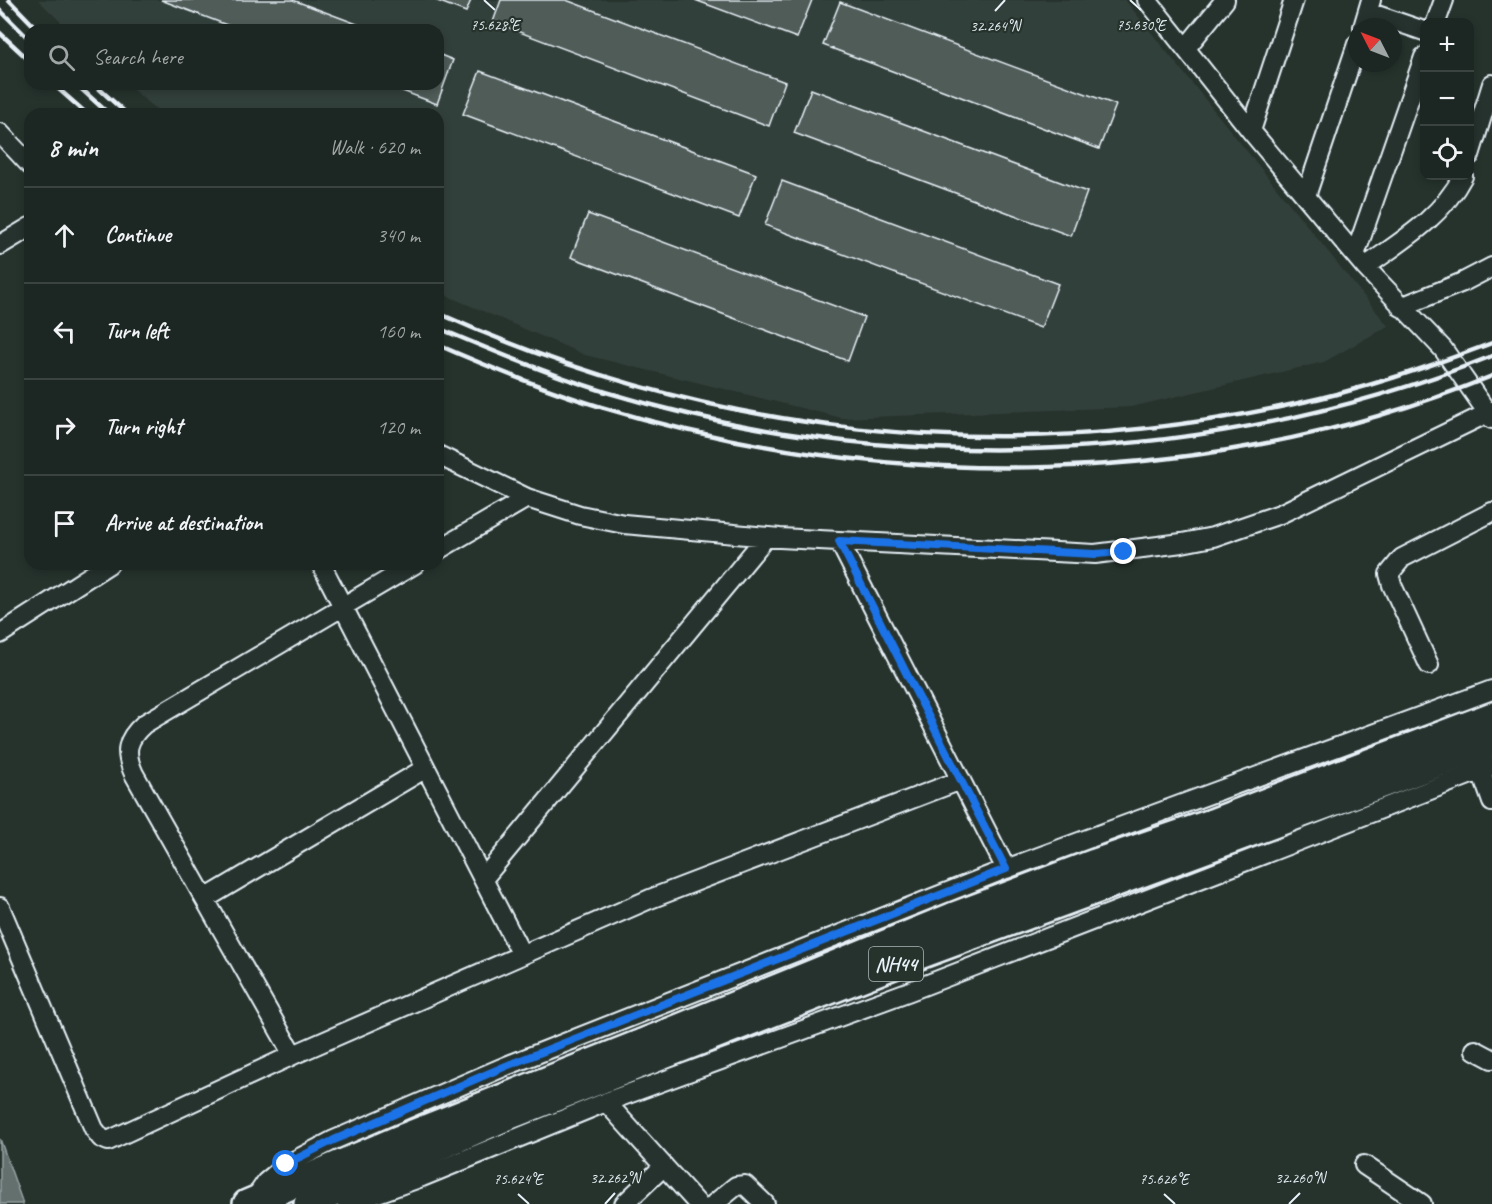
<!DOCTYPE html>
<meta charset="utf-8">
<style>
body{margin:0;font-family:Caveat,sans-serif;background:#29322f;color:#f1f3f6}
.controls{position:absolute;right:18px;top:18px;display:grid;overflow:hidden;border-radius:12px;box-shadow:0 3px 9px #0003}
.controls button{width:54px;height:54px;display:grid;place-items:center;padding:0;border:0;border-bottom:2px solid #3a4340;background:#1c2622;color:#f1f3f6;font:30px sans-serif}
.compass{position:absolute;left:1348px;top:18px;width:54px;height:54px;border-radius:50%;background:#1c2622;box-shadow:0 3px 9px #0003;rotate:312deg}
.stop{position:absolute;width:18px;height:18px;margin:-14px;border:4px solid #1a73e8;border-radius:50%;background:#fff}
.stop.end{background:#1a73e8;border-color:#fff;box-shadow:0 2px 6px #0008}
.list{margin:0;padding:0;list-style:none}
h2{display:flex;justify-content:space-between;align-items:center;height:78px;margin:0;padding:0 24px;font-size:26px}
h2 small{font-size:20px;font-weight:400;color:#a0a5a5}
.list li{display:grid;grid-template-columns:39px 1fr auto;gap:18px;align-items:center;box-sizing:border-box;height:96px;padding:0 24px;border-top:2px solid #3a4340}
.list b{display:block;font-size:22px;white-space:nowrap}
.list em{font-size:20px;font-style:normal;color:#a0a5a5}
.icon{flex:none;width:33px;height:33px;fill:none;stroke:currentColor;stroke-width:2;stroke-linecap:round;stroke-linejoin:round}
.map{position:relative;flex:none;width:1492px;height:1204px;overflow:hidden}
.search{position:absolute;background:#1c2622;box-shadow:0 3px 9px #0003;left:24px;top:24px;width:420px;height:66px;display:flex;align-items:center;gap:15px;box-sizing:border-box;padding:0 21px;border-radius:18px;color:#a0a5a5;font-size:22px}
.panel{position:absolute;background:#1c2622;box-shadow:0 3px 9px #0003;left:24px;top:108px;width:420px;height:462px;border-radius:18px}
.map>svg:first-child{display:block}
</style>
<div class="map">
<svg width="1492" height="1204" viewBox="0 0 1492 1204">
<rect width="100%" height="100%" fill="#26332d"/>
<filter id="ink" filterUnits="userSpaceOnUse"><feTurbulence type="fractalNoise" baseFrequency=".0167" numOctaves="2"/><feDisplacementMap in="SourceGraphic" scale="12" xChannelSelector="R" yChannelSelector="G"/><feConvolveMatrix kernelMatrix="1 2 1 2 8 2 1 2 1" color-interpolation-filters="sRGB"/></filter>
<g filter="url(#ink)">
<path fill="#333f3a" d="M38,0H1125L1388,326L1324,362L1131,407L842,418L585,355L438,292V114H162L126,84H438V30H69Z"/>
<path fill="#636f6d" stroke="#98a3a5" stroke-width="1.5" d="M0,1139L23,1204H0Z"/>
<path fill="#505c59" stroke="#e8f1f8" stroke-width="1.5" d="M161,0H293L373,30H240Z
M435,0H471L466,12Z
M501,0H566L785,82L769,126L493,22Z
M695,0H812L797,38Z
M840,2L1116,105L1099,149L823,45Z
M438,54L453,60L437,104L384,84H438Z
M480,71L756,174L739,218L463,114Z
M811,89L1087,192L1071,236L794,133Z
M782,181L1058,284L1041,328L765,225Z
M588,214L864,317L848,361L571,257Z"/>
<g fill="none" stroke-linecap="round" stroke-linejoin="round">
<defs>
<path id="minor" d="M1147,0L1251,131L1365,267L1443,349L1492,419
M1368,12L1424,31
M1436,22L1444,0
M1363,27L1371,0
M1186,48L1225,0
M1251,131L1294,0
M0,133L30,165
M1470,155L1492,84
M1306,196L1357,44
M0,245L30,227
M1355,255L1424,57
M1365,267C1403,240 1441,218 1463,176
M1401,307L1463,282L1492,267
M438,455L527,498L580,515L624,524L780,538L1095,554L1182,543L1213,537L1280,514L1492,411
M839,541L1006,869
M438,550L527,498
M321,564L522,955
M0,634L109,564
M1429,665L1392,585L1389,574L1402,558L1492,512
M1481,771L1492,802
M483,879L766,537
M205,899L426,768
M0,907L94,1129L101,1138L108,1141L293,1055L650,899L961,780
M1475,1050L1492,1059
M293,1055L134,774C124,752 126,740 144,724L415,564
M606,1102L698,1204
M1364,1165L1422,1204
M254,1200L266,1182L286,1165L334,1140L506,1066L1006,869L1492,690
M347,1204L422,1177L606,1102L910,991L1492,766
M624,1204L664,1166
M714,1204L736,1186L745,1185L765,1204"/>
<path id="highway" d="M247,1204L400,1139L672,1031L952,917L1095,863L1209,824L1492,716
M308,1204L508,1116L914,957L1492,743"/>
</defs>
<use href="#minor" stroke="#e8f1f8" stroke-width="22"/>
<use href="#highway" stroke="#e8f1f8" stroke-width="32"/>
<use href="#minor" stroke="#26332d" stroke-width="18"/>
<use href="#highway" stroke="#26332d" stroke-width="27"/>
<path stroke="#e8f1f8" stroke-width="4.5" d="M9,0L38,30
M0,10L30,40
M0,33L30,61
M53,84L87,114
M76,84L109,114
M94,84L127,114
M438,313C711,436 1001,468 1294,404C1362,390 1428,367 1492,343
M438,328C493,351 548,374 606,392C893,479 1213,467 1492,356
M438,345C491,368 545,390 601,407C888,494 1213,490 1492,376"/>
</g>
</g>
<g fill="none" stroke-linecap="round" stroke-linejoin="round" filter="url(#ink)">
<path stroke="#1a73e8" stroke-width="8" d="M286,1164L334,1140L506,1066L1006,869L839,541L1095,554L1124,552"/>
</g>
<path fill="none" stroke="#e8f1f8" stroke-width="2" d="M484,0L495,10M1130,0L1141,10M995,11L1005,0M518,1194L529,1204M1164,1194L1175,1204M605,1204L615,1193M1289,1204L1300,1193"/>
<g text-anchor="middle" stroke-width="4.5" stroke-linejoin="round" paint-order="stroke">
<rect fill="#26332d" stroke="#aeb8bb" stroke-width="1.5" x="869" y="947" width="54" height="34" rx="4.5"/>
<g font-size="20" font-weight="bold" fill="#e8f1f8">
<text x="896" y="971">NH44</text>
</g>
</g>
<g font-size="15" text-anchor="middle" fill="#e8f1f8" stroke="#26332d" stroke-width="4.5" stroke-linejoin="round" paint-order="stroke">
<text x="495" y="30">75.628°E</text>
<text x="1141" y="30">75.630°E</text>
<text x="995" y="31">32.264°N</text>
<text x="615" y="1183">32.262°N</text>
<text x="1300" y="1183">32.260°N</text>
<text x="518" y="1184">75.624°E</text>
<text x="1164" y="1184">75.626°E</text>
</g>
</svg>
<div class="controls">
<button>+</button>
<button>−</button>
<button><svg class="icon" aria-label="locate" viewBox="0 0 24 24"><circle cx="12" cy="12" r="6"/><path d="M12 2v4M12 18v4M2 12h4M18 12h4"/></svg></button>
</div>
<svg class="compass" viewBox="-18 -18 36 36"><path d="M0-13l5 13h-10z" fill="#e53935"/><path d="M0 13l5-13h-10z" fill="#a0a5a5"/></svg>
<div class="stop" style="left:286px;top:1164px"></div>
<div class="stop end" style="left:1124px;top:552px"></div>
<div class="search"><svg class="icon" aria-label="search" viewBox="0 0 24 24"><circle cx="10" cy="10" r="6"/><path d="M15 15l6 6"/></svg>Search here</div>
<section class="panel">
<h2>8 min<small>Walk · 620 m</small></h2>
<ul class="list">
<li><svg class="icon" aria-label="ahead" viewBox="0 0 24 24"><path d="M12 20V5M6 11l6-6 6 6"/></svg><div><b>Continue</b></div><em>340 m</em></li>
<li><svg class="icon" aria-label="left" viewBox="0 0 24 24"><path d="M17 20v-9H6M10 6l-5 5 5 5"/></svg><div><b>Turn left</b></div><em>160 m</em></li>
<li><svg class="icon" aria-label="right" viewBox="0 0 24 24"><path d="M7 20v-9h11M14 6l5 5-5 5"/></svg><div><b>Turn right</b></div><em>120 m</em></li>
<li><svg class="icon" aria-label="arrive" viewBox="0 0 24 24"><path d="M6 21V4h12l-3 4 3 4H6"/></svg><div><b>Arrive at destination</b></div></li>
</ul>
</section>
</div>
